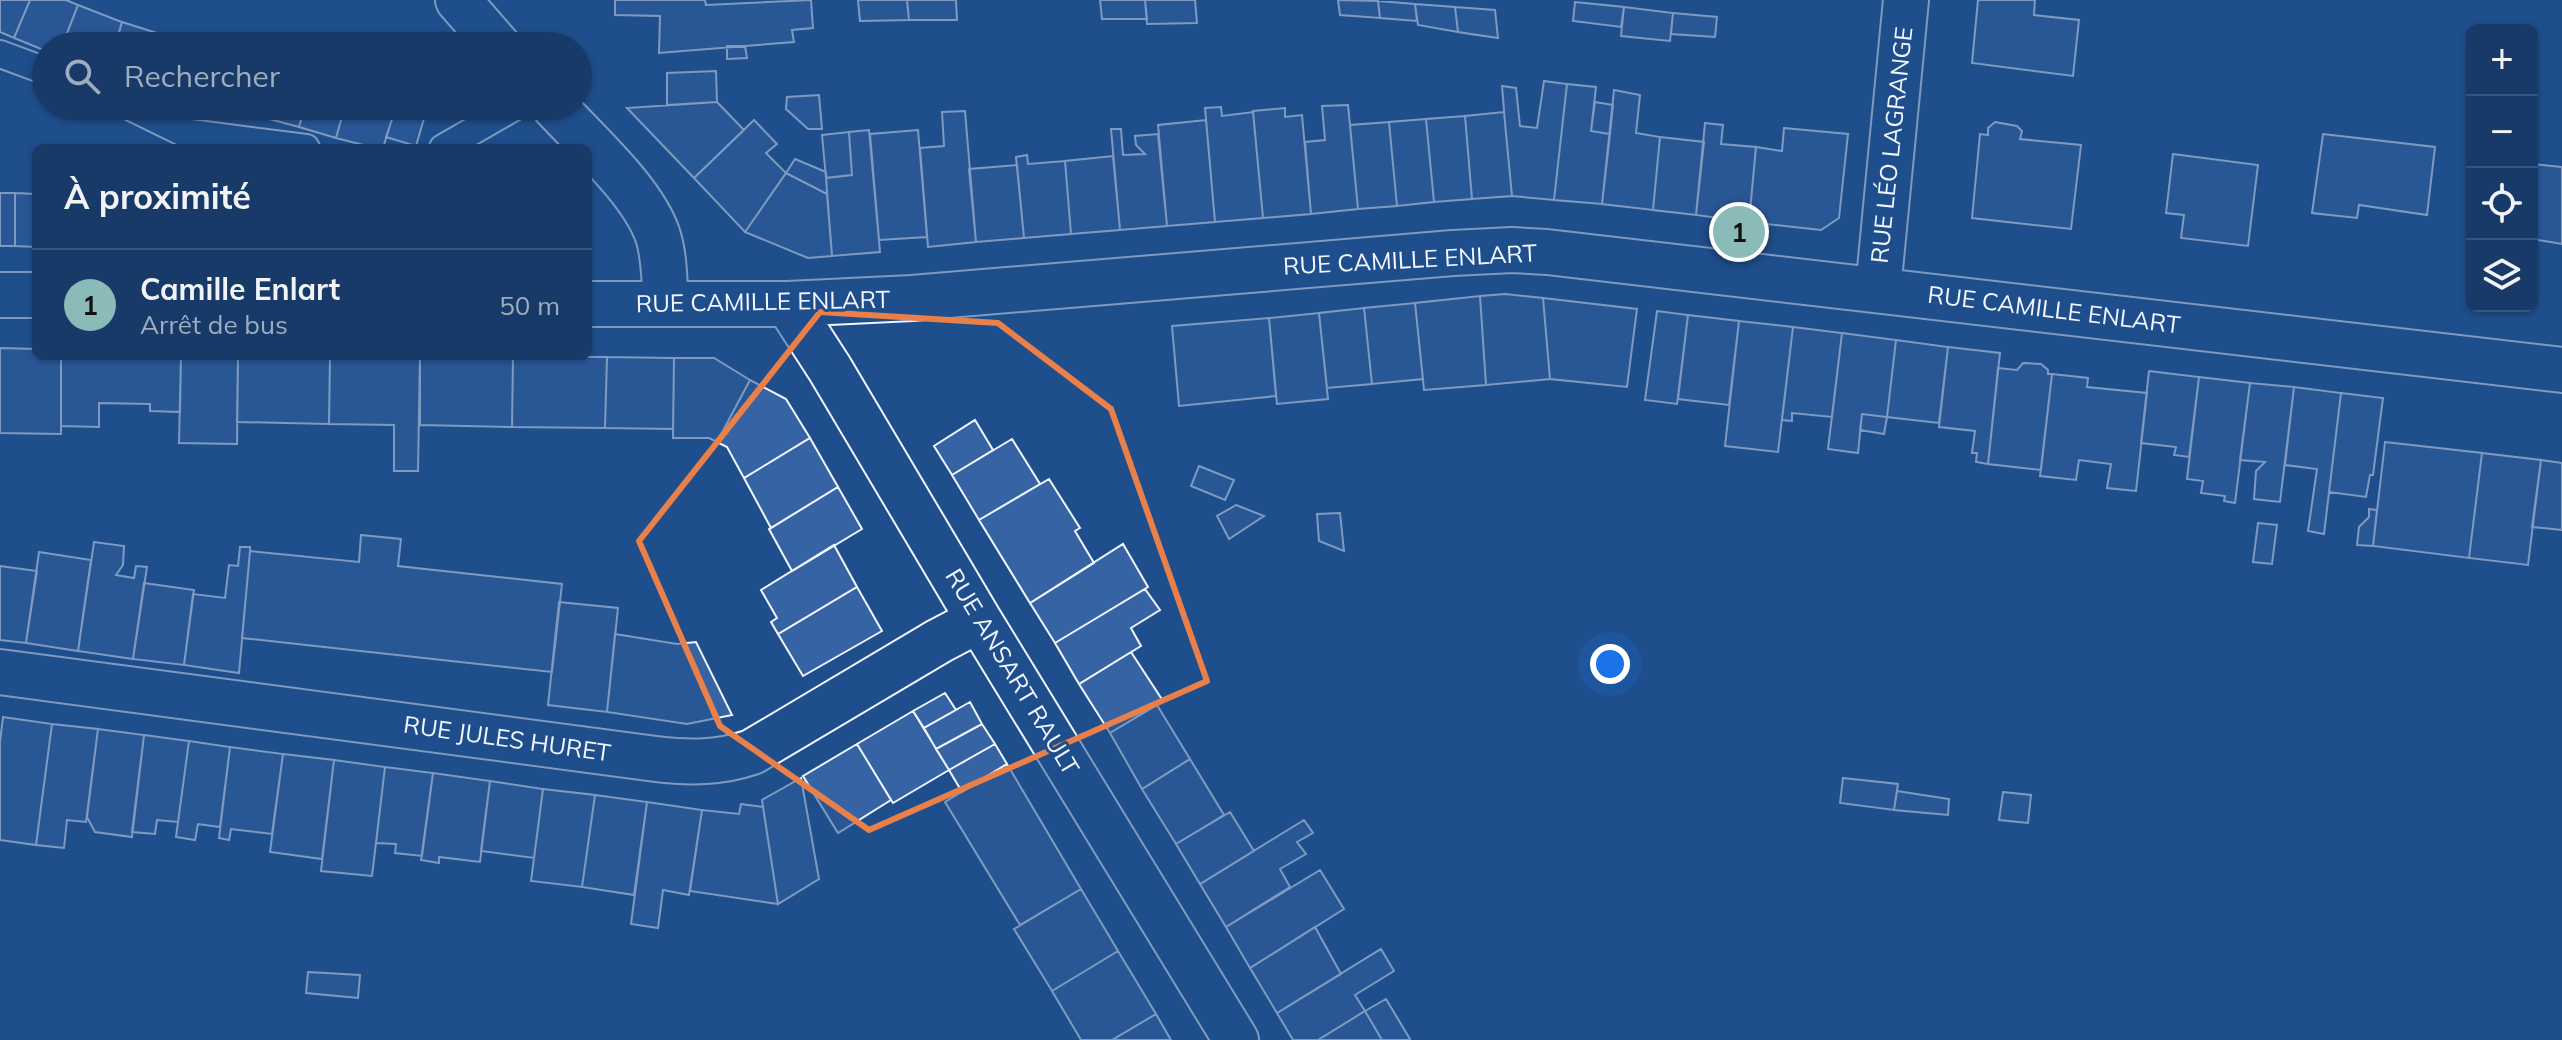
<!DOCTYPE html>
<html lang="fr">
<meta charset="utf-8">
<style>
body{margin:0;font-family:Mulish,sans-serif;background:#20416f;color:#f1f3f6}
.controls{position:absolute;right:24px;top:24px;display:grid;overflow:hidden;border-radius:12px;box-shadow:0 2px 6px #0004}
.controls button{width:72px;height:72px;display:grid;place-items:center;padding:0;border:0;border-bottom:2px solid #36547d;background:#173a69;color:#f1f3f6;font:40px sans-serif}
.you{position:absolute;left:1610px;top:664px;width:28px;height:28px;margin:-20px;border:6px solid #fff;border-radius:50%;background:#1a73e8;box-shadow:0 0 0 12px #1a73e833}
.badge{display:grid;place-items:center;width:52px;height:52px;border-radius:50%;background:#8bbbb9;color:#111;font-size:26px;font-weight:700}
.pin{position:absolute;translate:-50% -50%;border:4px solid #fff;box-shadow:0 2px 8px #0006}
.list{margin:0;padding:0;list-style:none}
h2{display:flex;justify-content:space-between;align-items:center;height:104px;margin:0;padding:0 32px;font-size:34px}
h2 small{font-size:26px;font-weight:400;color:#9eadc0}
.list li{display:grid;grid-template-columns:52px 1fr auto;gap:24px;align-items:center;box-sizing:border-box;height:112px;padding:0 32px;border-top:2px solid #36547d}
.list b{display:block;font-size:30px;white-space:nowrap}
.list p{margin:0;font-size:26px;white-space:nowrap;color:#9eadc0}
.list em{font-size:26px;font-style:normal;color:#9eadc0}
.icon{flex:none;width:44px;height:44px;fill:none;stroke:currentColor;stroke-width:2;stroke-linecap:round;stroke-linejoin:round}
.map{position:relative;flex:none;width:2562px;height:1040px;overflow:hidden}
.search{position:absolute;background:#173a69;box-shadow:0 2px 6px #0004;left:32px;top:32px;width:560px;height:88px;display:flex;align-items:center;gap:20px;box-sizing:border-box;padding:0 28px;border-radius:44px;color:#9eadc0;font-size:30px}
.panel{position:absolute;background:#173a69;box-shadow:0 2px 6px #0004;left:32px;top:144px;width:560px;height:216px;border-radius:12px}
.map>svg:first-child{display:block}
</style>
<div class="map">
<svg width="2562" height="1040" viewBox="0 0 2562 1040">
<rect width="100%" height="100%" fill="#1f4e8c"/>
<path fill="#3563a3" stroke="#f2f6ff" stroke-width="2" d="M0,0H30L14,38L0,32Z
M30,0H66L78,5L62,46H46V51L14,38Z
M615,0H705L706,5L811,0L813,28L792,30L794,42L659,53L660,16L615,15Z
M858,0H907L909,20L860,21Z
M907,0H956L957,20H909Z
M1100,0H1145L1147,19H1102Z
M1145,0H1195L1197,23L1147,24Z
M1338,0L1378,1L1380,18L1340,15Z
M1978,0H2035L2034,15L2079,20L2073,76L1972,63Z
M1378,1L1415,4L1417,21L1380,18Z
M1575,2L1624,7L1621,27L1573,21Z
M1415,4L1455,7L1458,32L1418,25Z
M78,5L122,22L115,46H62Z
M1455,7L1495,10L1498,38L1458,32Z
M1624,7L1673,13L1670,41L1621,36Z
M1673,13L1717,17L1715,37L1671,34Z
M122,22L160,34L157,46H115Z
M160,34L199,45L198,46H157Z
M727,46H745L747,58L727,59Z
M716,71L717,102L667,105V73Z
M1544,81L1567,84L1554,200L1512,196L1506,134L1502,86L1516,88L1520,126L1537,128Z
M1567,84L1596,87L1591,131L1610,134L1602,204L1554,200Z
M1614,90L1640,95L1636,133L1660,137L1653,210L1602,204Z
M819,95L822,129H808L786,109L787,97Z
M717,102L744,130L694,178L627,108Z
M1595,102L1613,105L1610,134L1591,131Z
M1348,105L1358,209L1311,214L1305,142L1325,140L1322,106Z
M224,106H265L262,117Z
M265,106H305L299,127L262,117Z
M305,106H345L336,138L299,127Z
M345,106H396L383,148H375L336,138Z
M1221,107L1222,116L1253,112L1263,218L1215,222L1205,108Z
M396,108L425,115L416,146L386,137Z
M1285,108V117L1302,115L1311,214L1263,218L1253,111Z
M965,111L976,242L928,247L920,148L944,146L942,112Z
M1504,112L1512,196L1472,199L1465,116Z
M1465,116L1472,199L1434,202L1426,119Z
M1426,119L1434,202L1397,206L1389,122Z
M754,120L777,144L766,153L786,173L745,232L694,178Z
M1206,120L1215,222L1167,226L1158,125Z
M1389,122L1397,206L1358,209L1350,125Z
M1995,122L2017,126L2022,131L2020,139L2081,145L2071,229L1972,218L1980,134L1988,135V128Z
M1705,123L1723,125L1721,144L1756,147L1749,222L1696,215Z
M1784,128L1848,134L1839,218L1821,230L1749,222L1756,147L1782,151Z
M1111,129H1121L1123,155L1145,154L1136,145L1135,136L1158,134L1167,226L1120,230Z
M869,130L880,252L832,256L826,178L852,175L849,132Z
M918,130L927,237L879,240L870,134Z
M849,132L852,175L826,178L822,135Z
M2323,134L2435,147L2427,215L2359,205L2357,218L2312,213Z
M1660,137L1704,142L1696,215L1653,210Z
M2173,154L2258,165L2248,246L2181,238L2184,215L2166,213Z
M1027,155L1028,164L1065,161L1071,234L1024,238L1016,157Z
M1113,156L1120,230L1071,234L1065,161Z
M795,159L826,172L827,194L786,173Z
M2533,164L2562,167V244L2532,239Z
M1017,165L1024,238L976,242L969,169Z
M786,173L827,194L832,256L808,258L745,232Z
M0,193H15V246H0Z
M15,193L36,194V247L15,246Z
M1505,294L1543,298L1550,379L1486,385L1480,296Z
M1480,296L1486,385L1424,390L1415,303Z
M1543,298L1637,309L1627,387L1550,379Z
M1415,303L1423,379L1372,384L1364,308Z
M1364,308L1372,384L1327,388L1319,313Z
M1657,311L1688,315L1677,404L1645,400Z
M1319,313L1328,399L1277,404L1269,318Z
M1688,315L1739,321L1729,405L1678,399Z
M1269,318L1276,396L1179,406L1172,326Z
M1739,321L1793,327L1778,452L1725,446Z
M1793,327L1842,333L1832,417L1792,413V421L1782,420Z
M1842,333L1896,340L1887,417L1862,414L1858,453L1828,449Z
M1896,340L1948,347L1939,423L1887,417Z
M1948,347L2000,353L1988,464L1976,462L1977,453H1972L1975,431L1939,427Z
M0,348L36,349V356H61V434L0,433Z
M61,356H181L180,412L150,411V404L99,403V427L61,426Z
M181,356H238L237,444L179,443Z
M238,356H330L329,424L237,422Z
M330,356H420L418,471H394V425L329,424Z
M420,356H513L512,427L420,425Z
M513,356L607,357L605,428L512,427Z
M607,357L674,358L673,429L605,428Z
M674,358H714L750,380L717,442L709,438H673Z
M2023,363L2041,364L2048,370V374H2052L2041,470L1988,464L1998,368L2017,370Z
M2149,371L2199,377L2189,457L2174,455L2176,447L2141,443Z
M2052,374L2088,378L2087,387L2147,393L2136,491L2107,488L2111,464L2079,460L2076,480L2040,476Z
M2199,377L2250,383L2235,503L2224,501L2225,496L2201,493L2203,481L2187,479Z
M750,380L786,399L810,438L744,478L727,447L717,442Z
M2250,383L2294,387L2280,502L2254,499L2256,471L2265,462L2240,460Z
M2294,387L2341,393L2324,534L2308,531L2317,469L2285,465Z
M2341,393L2383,398L2373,475H2370L2366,497L2329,492Z
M1862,414L1887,417L1884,434L1860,430Z
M975,420L993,450L952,475L934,446Z
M810,438L838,487L771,528L744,478Z
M1012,439L1040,484L979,520L952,475Z
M2385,442L2482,453L2469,558L2373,546Z
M2482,453L2541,460L2528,565L2469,558Z
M2541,460L2562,463V530L2532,527Z
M1199,466L1234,480L1225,500L1191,486Z
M1049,479L1080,528L1075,531L1094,563L1030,603L979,520Z
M838,487L862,529L792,571L769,529Z
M1236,505L1264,516L1229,539L1217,516Z
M2369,509L2377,510L2373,546L2357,545L2359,527L2369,517Z
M1340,513L1344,551L1319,541L1317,514Z
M2258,523L2277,525L2272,564L2253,562Z
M361,535L401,539L398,566L562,584L552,672L242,638L250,551L359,562Z
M94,542L124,546L123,565L116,575L134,578L136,566L147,567L133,659L78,651Z
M1123,544L1148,587L1055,643L1030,603Z
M834,545L857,587L778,634L771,622L777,618L761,590Z
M240,547H250V551L239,673L184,665L193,594L225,598L229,565L238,566Z
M39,552L91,560L78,651L26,643Z
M0,566L37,571L26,643L0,640Z
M144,583L194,590L184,665L133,659Z
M857,587L882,631L803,676L778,634Z
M1145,589L1160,610L1131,628L1141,646L1079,684L1055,643Z
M559,602L618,608L607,712L548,705Z
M615,634L677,644L696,642L732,715L687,724L607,712Z
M1131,652L1163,701L1110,733L1079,684Z
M945,693L956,710L924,728L913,711Z
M970,702L982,724L936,749L924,728Z
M1157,705L1190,759L1142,789L1110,733Z
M913,711L949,770L893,803L857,744Z
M3,717L52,724L36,845L0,840V742Z
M52,724L98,729L86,822L67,820L64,848L36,845Z
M982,724L995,744L949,770L936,749Z
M98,729L144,735L132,837L95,832L87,817Z
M144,735L189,741L178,822L157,820L155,834L132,832Z
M189,741L230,747L220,827L198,824L195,840L176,837Z
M857,744L891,800L838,833L803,776Z
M995,744L1007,764L962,792L949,770Z
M230,747L283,754L272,834L231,829L229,840L219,838Z
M283,754L334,760L322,859L270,852Z
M1190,759L1224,815L1176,844L1142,789Z
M334,760L385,767L372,876L321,871Z
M1007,764L1081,889L1020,925L945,802Z
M385,767L433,773L422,856L395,853L396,844L376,843Z
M433,773L490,781L480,862L439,857V863L421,860Z
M801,778L819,879L778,904L762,800Z
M1843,778L1898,784L1894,810L1840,803Z
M490,781L543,789L534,858L481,851Z
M543,789L595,795L582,887L531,881Z
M1897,791L1949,799L1948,815L1894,810Z
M2003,792L2031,795L2028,823L1999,820Z
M595,795L647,802L634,895L582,887Z
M647,802L702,810L689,895L663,890L658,928L631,924Z
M741,804L763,807L778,904L690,891L702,810L739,814Z
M1230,812L1254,851L1200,884L1176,844Z
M1304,820L1313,833L1297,842L1306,854L1280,869L1290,887L1226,927L1200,884Z
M1320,870L1344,909L1250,968L1226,927Z
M1081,889L1118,951L1052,991L1014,929Z
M1315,927L1341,974L1277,1013L1250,968Z
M1381,949L1394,971L1355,995L1365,1011L1318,1040H1293L1277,1013Z
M1118,951L1156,1014L1112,1040H1081L1052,991Z
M308,972L360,975L358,998L306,993Z
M1386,999L1410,1039L1409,1040H1382L1365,1011Z
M1365,1011L1382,1040H1318Z
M1156,1014L1171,1040H1112Z"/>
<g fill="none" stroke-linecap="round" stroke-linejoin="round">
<defs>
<path id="lane" d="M0,54L46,71
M129,106L182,132L306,148
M443,148L516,106"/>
<path id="street" d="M458,0L498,46
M554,106C586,141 643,191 658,236C665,258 664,282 666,304
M1878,290L1906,0
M0,295H36
M588,304H788L912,298L1453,253L1512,250L1547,252L2562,370
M788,304L830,369L979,620L1236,1040
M0,672L656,759C690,763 720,763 752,752L939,641L979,620"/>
</defs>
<use href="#lane" stroke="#f2f6ff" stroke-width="30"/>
<use href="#street" stroke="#f2f6ff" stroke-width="48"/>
<use href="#lane" stroke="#1f4e8c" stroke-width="26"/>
<use href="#street" stroke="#1f4e8c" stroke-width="44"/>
</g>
<path d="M0 0H2562V1040H0ZM820,312L998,323L1111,409L1207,681L869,830L720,726L639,541Z" fill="#1f4e8c" fill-opacity=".55" fill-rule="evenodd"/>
<path fill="none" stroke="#ea8049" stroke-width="6" stroke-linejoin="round" d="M820,312L998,323L1111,409L1207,681L869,830L720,726L639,541Z"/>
<g text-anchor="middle" stroke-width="6" stroke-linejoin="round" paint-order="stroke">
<g font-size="24" fill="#f2f6ff" stroke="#1f4e8c">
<text transform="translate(1892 145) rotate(-84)" y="8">RUE LÉO LAGRANGE</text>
<text transform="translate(1410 260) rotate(-3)" y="8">RUE CAMILLE ENLART</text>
<text transform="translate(763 302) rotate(-1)" y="8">RUE CAMILLE ENLART</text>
<text transform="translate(2054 310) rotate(7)" y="8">RUE CAMILLE ENLART</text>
<text transform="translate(1012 672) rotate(59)" y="8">RUE ANSART RAULT</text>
<text transform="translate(507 739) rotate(8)" y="8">RUE JULES HURET</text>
</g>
</g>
</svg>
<div class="controls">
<button>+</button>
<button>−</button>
<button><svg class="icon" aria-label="locate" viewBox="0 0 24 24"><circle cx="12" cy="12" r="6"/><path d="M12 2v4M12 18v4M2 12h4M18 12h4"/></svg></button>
<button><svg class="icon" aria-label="layers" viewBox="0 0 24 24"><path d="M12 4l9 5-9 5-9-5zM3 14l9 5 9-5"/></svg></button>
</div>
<div class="you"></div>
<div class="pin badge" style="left:1739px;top:232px">1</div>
<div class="search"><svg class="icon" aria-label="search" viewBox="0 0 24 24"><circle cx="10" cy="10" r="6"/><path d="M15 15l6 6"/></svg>Rechercher</div>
<section class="panel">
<h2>À proximité<small></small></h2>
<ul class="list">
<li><span class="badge">1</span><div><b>Camille Enlart</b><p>Arrêt de bus</p></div><em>50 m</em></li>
</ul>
</section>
</div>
